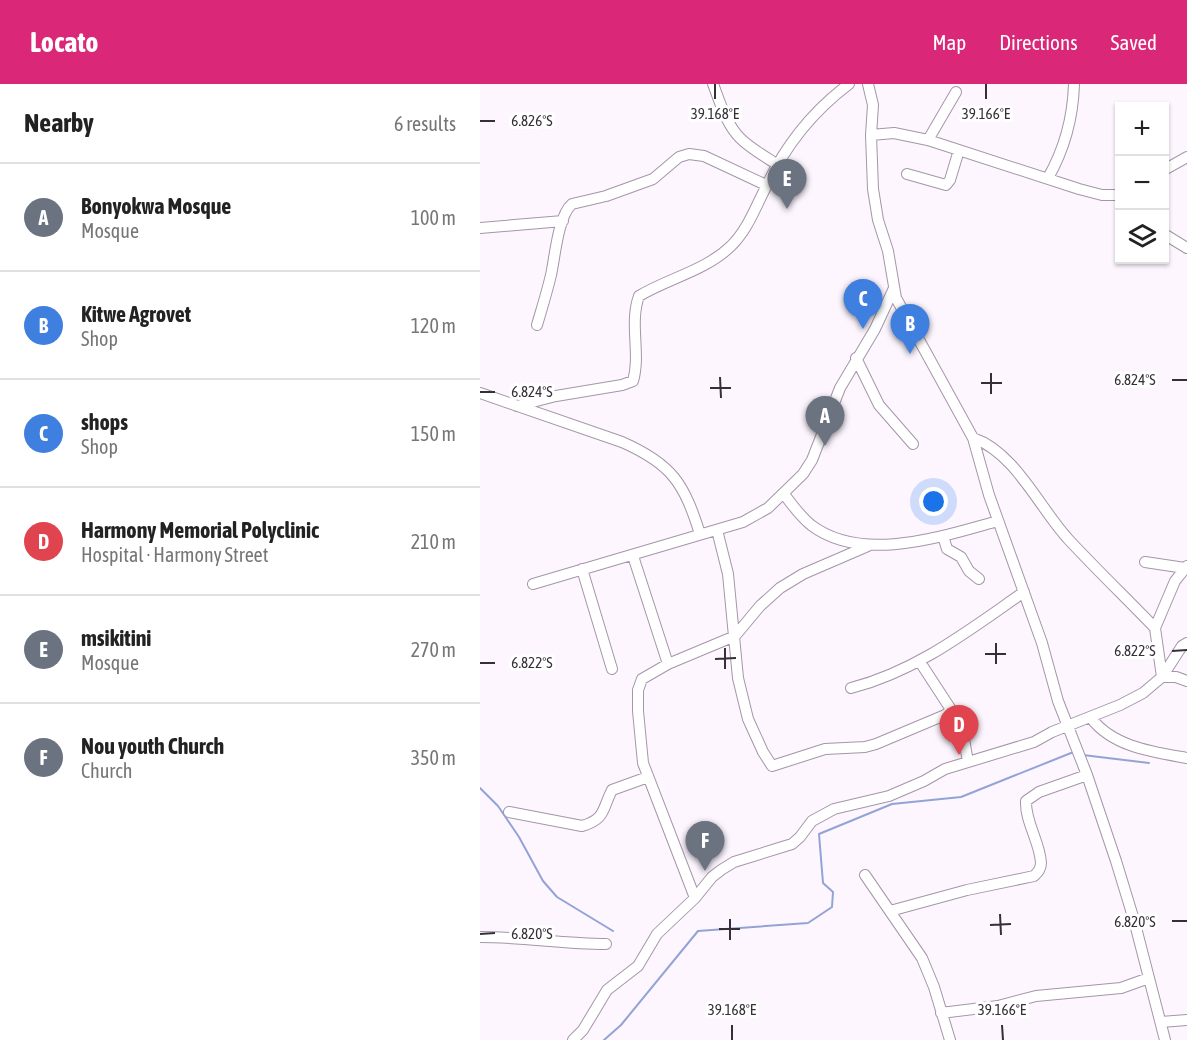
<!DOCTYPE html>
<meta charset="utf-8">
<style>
body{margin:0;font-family:"Asap Condensed",sans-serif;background:#f6f6f6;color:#222}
.controls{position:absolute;right:18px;top:18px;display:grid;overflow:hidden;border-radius:0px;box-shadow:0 2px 4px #0004}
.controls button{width:54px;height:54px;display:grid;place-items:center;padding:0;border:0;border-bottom:2px solid #e0e0e0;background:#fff;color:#222;font:30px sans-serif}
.you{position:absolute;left:454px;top:418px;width:21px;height:21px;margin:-15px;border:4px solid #fff;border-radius:50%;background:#1a73e8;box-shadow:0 0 0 9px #1a73e833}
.badge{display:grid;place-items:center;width:39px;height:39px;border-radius:50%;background:#db2777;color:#fff;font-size:20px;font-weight:700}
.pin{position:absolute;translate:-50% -50px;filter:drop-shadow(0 2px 3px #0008)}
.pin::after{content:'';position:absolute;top:32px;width:21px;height:18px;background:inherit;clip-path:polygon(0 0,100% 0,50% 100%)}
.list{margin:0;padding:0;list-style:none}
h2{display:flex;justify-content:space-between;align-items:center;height:78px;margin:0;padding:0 24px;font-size:26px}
h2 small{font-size:20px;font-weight:400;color:#767676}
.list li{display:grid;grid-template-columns:39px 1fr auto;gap:18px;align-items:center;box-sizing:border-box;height:108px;padding:0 24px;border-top:2px solid #e0e0e0}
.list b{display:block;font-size:22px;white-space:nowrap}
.list p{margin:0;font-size:20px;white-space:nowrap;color:#767676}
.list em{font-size:20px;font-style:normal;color:#767676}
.icon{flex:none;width:33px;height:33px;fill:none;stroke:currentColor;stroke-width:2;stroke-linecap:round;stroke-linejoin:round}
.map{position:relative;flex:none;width:707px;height:956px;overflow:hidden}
header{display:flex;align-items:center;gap:36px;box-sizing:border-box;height:84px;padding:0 30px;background:#db2777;color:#fff}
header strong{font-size:28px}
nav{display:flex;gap:33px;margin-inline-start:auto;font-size:21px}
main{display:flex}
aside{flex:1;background:#fff}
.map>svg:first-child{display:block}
</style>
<header>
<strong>Locato</strong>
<nav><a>Map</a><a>Directions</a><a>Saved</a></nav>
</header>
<main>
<aside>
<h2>Nearby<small>6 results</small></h2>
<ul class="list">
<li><span class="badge" style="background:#6b7280">A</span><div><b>Bonyokwa Mosque</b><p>Mosque</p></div><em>100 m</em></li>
<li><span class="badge" style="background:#3f7fe0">B</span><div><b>Kitwe Agrovet</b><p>Shop</p></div><em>120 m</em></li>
<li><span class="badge" style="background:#3f7fe0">C</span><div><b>shops</b><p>Shop</p></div><em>150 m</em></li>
<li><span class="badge" style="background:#e0444e">D</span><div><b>Harmony Memorial Polyclinic</b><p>Hospital · Harmony Street</p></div><em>210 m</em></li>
<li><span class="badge" style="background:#6b7280">E</span><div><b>msikitini</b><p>Mosque</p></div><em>270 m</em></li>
<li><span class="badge" style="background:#6b7280">F</span><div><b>Nou youth Church</b><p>Church</p></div><em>350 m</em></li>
</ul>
</aside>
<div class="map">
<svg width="707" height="956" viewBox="0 0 707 956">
<rect width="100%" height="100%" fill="#fdf6ff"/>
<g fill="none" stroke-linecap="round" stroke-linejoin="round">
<path stroke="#93a3d6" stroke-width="2" d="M603,671L669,679
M0,704L18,722L39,753L63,797L77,813L133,847
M124,956L141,941L218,847L328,839L352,823L353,808L343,799L339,750L412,720L481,713L591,669H595"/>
<defs>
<path id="minor" d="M233,0C240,18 246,40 260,54C271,65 286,73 298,81
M388,0L393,21L391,51L393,105L398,136L408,167L416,214L493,354L509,411L562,559L578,617L607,691L636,777L654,836L685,956
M391,51L414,49L448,56L599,105L622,111H640
M448,56L476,8
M684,86L707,73
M427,90L466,101L470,96L479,66
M568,94C585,64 593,34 594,0
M0,144L83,137
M684,150L707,164
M57,241C62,224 67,208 71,191C75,173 78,132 92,120L126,112L173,95L199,73L209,70L224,72L286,101
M376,274L399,321L433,360
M0,309L142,358C192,380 204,399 220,450
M37,322L76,312L142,301L153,297C161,270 149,239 159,212C189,194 225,187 251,162C268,145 275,124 286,103C305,62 333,27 369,0
M493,354C535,368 560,425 589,456C617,486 647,515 675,544
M304,410C312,421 320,432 331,441C382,480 463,452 518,437
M237,446L248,490L258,594L268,635L283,668L292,682L345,665L385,663L396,660L465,631L469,628L470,624L440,578
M463,452L467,465L481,473L489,487L499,495
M153,472L188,580
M665,478L705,484
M102,485L132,585
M53,500L263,438L288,424L323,390L332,376L360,304L395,245L414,204
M682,593L702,562L707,559
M682,593H696L707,597
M371,604C437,587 489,546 544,508
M470,626L484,655L488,678
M611,634C633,663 673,668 707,674
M29,728L102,742C126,735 122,725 132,706L168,693
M385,791L442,874L454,903L470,956
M215,814L232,793L241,786L254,778L312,760L320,753L332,737L354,725L409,712L444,697L465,685L554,658L572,648L640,621L663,609L682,593L675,544L695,497L707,482
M410,827L487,806L554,792C558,788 561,785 561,779C560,758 545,738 546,717L559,708L607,691
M0,853C42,853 84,860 126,860
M461,929L518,922L556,912L641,904L669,894
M681,938L707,936
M93,956L103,946L127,906L158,882L177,850L215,814L163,679L158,627V606L162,595L188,580L255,552L280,522L300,504L323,490L388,462"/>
</defs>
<use href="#minor" stroke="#a595a9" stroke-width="12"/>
<use href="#minor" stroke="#fff" stroke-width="10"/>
</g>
<path fill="none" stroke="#362f38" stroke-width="2" d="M235,0V15M506,0V15M0,37H15M511,289V310M240,293L241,314M692,296H707M501,299H522M230,304H251M0,308H15M516,559V580M245,564V585M692,567L707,566M505,570H526M235,575L256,574M0,579H15M520,830L521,851M250,835V856M692,837H707M510,841L531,840M239,845H260M0,850L15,849M252,941V956M522,941L523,956"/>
<g font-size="15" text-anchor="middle" fill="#362f38" stroke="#fff" stroke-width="6" stroke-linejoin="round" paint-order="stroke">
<text x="235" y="35">39.168°E</text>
<text x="506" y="35">39.166°E</text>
<text x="52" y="42">6.826°S</text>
<text x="655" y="301">6.824°S</text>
<text x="52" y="313">6.824°S</text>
<text x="655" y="572">6.822°S</text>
<text x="52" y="584">6.822°S</text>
<text x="655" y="843">6.820°S</text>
<text x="52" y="855">6.820°S</text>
<text x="252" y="931">39.168°E</text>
<text x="522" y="931">39.166°E</text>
</g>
</svg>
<div class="controls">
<button>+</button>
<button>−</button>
<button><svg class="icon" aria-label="layers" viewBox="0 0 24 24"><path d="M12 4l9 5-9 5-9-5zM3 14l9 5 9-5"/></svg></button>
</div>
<div class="you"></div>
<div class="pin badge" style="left:345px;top:362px;background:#6b7280">A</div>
<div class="pin badge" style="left:430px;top:270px;background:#3f7fe0">B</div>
<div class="pin badge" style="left:383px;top:245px;background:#3f7fe0">C</div>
<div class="pin badge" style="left:479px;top:671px;background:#e0444e">D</div>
<div class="pin badge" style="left:307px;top:125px;background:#6b7280">E</div>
<div class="pin badge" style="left:225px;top:787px;background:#6b7280">F</div>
</div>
</main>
